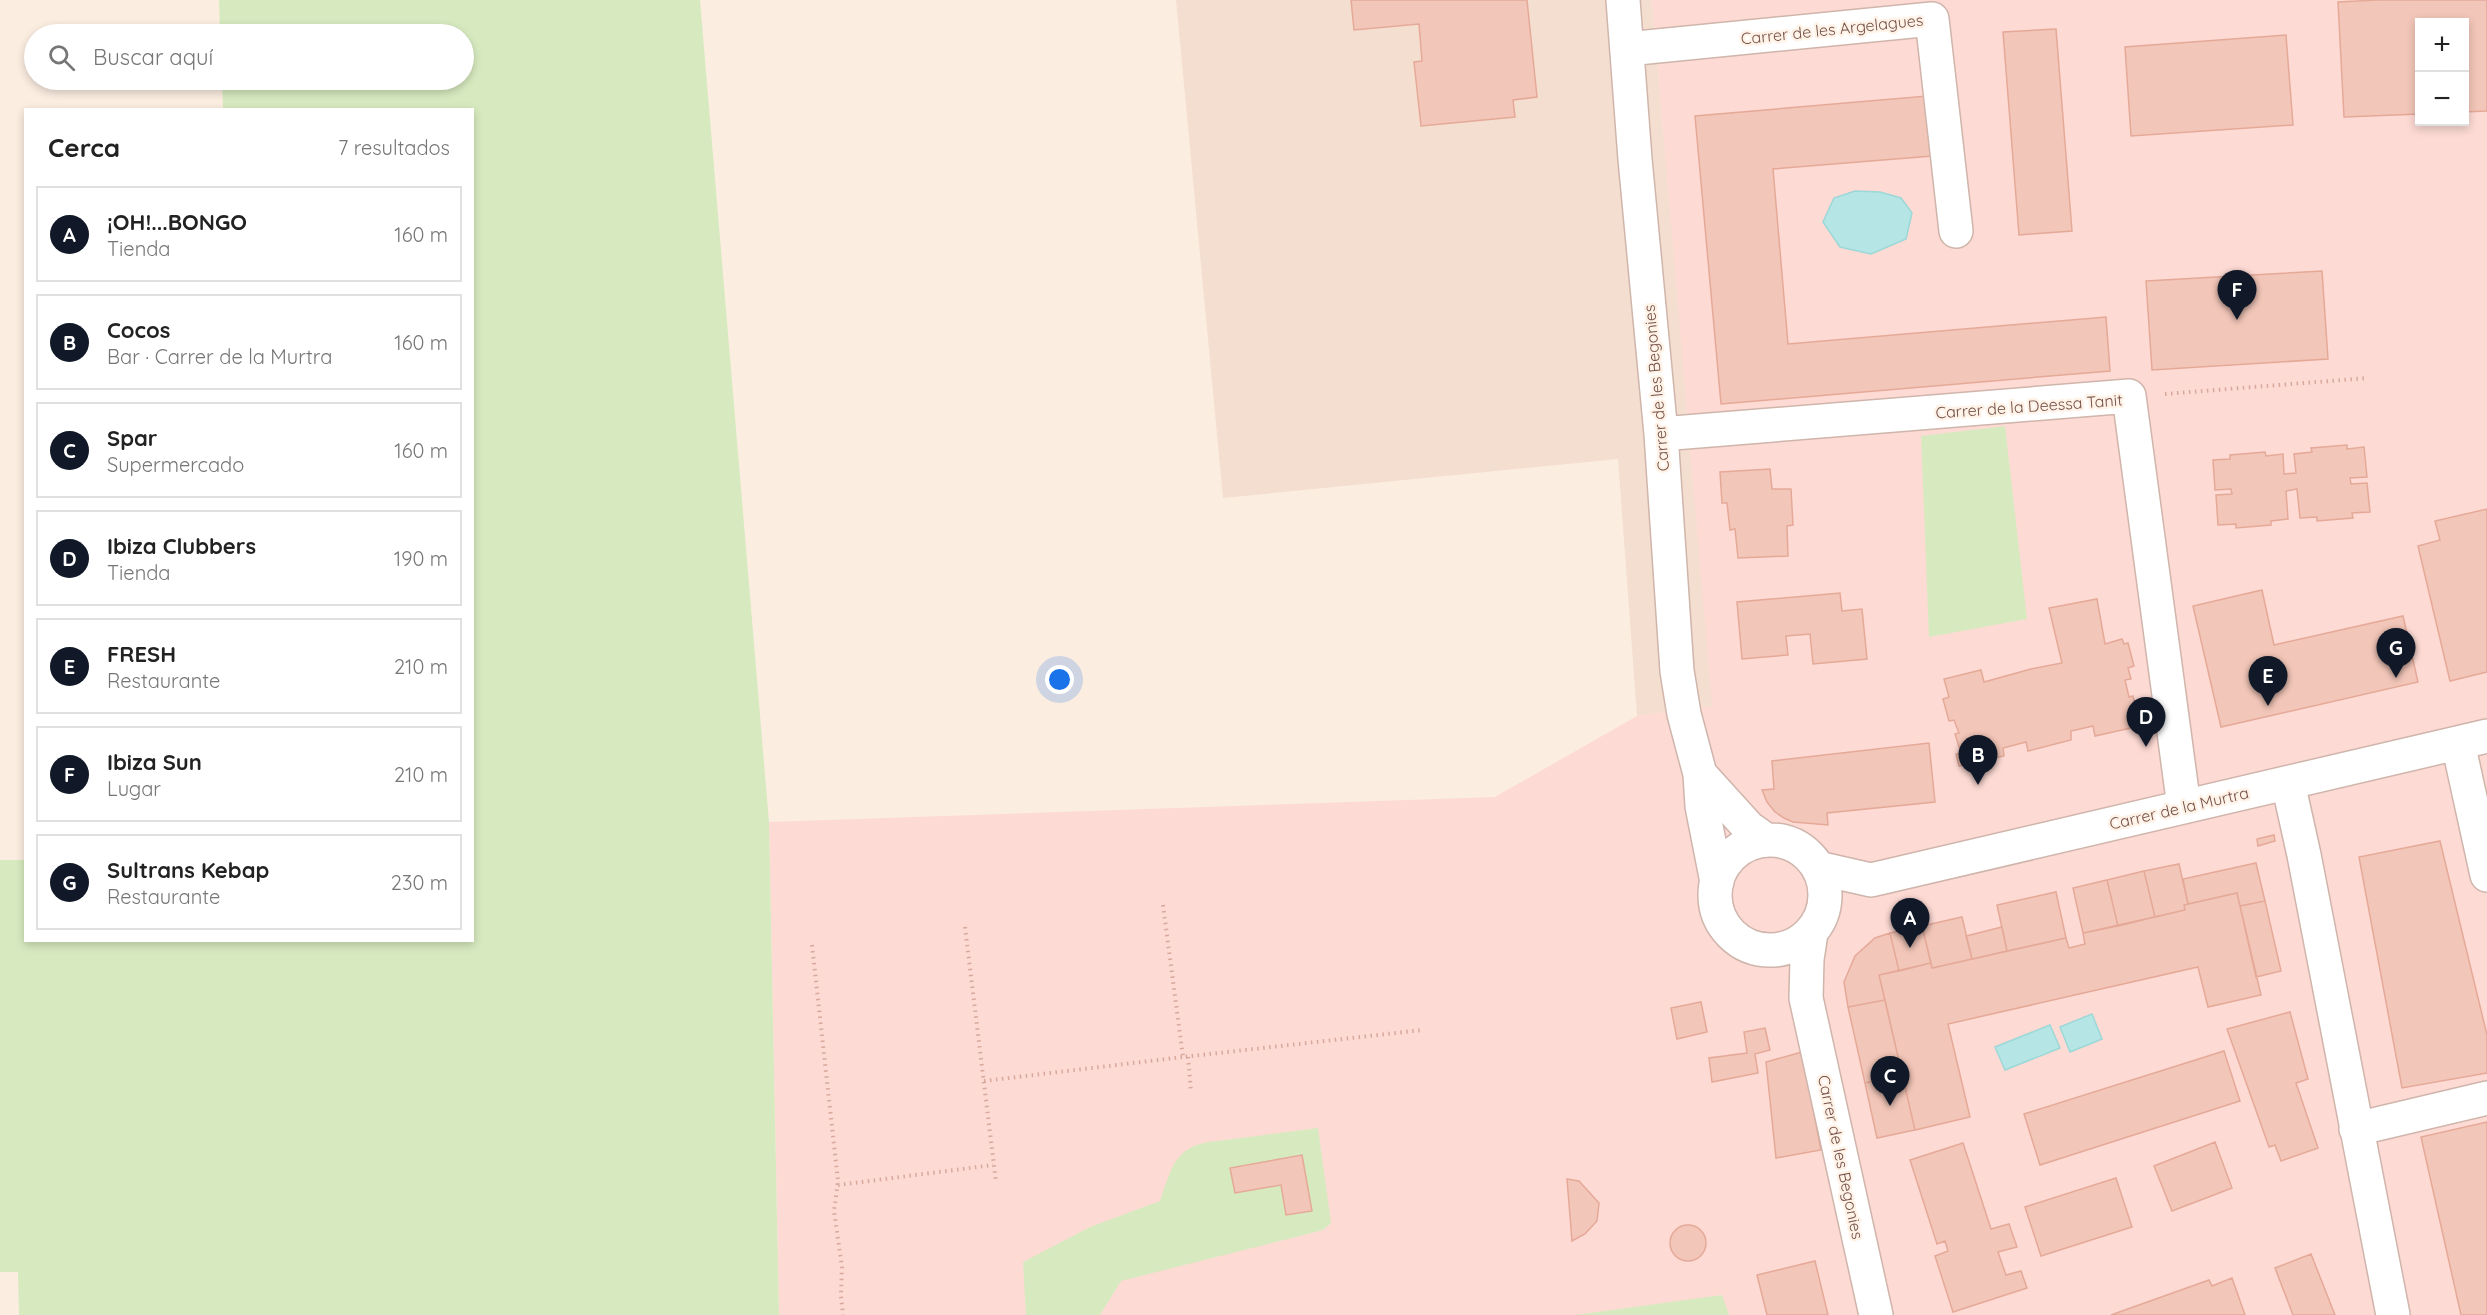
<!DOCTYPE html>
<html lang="es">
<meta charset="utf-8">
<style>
body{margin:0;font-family:Quicksand,sans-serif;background:#f6f6f6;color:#222}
.controls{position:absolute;right:18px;top:18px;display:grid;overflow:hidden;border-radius:0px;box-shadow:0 3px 9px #0003}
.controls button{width:54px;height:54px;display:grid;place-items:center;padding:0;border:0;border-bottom:2px solid #e0e0e0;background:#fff;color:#222;font:30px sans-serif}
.you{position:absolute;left:1060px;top:680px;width:21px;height:21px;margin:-15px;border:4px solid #fff;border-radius:50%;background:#1a73e8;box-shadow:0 0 0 9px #1a73e833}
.badge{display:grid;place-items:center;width:39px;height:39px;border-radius:50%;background:#111827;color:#fff;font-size:20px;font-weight:700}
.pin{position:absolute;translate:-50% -50px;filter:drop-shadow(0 2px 3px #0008)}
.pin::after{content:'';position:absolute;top:32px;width:21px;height:18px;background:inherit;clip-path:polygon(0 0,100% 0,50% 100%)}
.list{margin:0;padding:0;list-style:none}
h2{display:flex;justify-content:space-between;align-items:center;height:78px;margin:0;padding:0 24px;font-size:26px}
h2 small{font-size:20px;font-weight:400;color:#767676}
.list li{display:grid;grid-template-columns:39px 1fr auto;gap:18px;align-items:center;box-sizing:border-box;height:96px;margin:0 12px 12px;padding:0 12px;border:2px solid #e0e0e0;border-radius:0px}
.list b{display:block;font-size:22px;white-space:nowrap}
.list p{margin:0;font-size:20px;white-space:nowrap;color:#767676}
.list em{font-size:20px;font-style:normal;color:#767676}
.icon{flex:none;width:33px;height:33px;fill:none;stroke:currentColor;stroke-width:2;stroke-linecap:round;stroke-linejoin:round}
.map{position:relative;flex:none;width:2487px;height:1315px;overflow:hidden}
.search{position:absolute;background:#fff;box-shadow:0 3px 9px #0003;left:24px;top:24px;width:450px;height:66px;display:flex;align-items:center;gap:15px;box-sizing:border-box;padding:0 21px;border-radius:33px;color:#767676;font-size:22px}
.panel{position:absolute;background:#fff;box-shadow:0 3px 9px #0003;left:24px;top:108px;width:450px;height:834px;border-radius:0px}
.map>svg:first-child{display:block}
</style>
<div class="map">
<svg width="2487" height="1315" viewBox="0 0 2487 1315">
<rect width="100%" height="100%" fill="#fcede1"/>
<path fill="#f4decf" d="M1176,0H1652L1713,706L1637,716L1618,459L1223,498Z"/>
<path fill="#fddad4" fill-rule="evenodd" d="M1652,0H2487V1315H779L769,822L1495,797L1637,716L1712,706ZM2420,22H2464V122H2420Z"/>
<path fill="#d7eabf" d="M219,0H700L769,822L779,1315H19L18,1272H0V860H25L26,940H472V110L223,109L222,80H464V34H220Z
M2005,426L2027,619L1929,637L1921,436Z
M1318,1128L1331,1223L1323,1230L1121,1281L1100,1315H1026L1023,1262L1090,1227L1160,1201C1171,1171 1173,1148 1209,1142Z
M1722,1295L1729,1315H1575Z"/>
<path fill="#b5e6e5" stroke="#9bd8d7" stroke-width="1.5" d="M1855,191L1880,192L1901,198L1912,213L1906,239L1871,254L1840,247L1823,222L1834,198Z
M2092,1014L2102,1039L2070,1052L2060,1027Z
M2050,1025L2060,1048L2005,1070L1995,1047Z"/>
<path fill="#f2c6b8" stroke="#e5a998" stroke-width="1.5" d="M1351,0H1527L1537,97L1513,100L1515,117L1421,126L1414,62L1422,61L1419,24L1354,30Z
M2377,0H2487V111L2464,112V22H2420V114L2344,117L2338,2Z
M2056,29L2072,231L2019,235L2003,32Z
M2286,35L2293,125L2131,136L2125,47Z
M1927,96L1932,156L1773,169L1788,344L2106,317L2110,371L1721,404L1695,116Z
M2322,271L2328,359L2152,370L2146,281Z
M2347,445V449L2364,447L2367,477L2350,478L2351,484L2367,483L2370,512L2352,513L2353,518L2317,521V517L2300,518L2297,489L2286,491L2288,519L2271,521V525L2236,528V524L2218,525L2216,495L2232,494L2231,489L2215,490L2213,460L2230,459V455L2265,452L2266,456L2283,454L2284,474L2296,473L2294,454L2312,452L2311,448Z
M1770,469L1772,489H1791L1793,525L1787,526L1788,556L1738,558L1735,529L1730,530L1727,503H1722L1720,472Z
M2487,509V672L2450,681L2418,546L2440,540L2435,521Z
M2262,590L2274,645L2403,616L2418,682L2221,727L2193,606Z
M1840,593L1842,611L1862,609L1867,659L1813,664L1810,634L1786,636L1788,655L1742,659L1737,602Z
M2097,599L2105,644L2122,639L2124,644L2128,643L2134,666L2128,668L2131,679L2125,680L2129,697L2133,696L2140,726L2095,736L2093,726L2071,731V740L2028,751L2026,742L2003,748L2004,756L1959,766L1956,754L1961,753L1955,734L1959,733L1954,720L1949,721L1943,699L1949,697L1944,679L1981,670L1984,682L2031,669L2062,663L2049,608Z
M1929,743L1935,802L1827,813L1828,825L1793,822L1784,818L1775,812L1767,802L1762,790L1774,789L1772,761Z
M2274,835L2275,841L2258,846L2257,839Z
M2440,841L2487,1035V1073L2402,1088L2359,857Z
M2256,863L2265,901L2240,906L2237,893L2188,904L2183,879Z
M2179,864L2188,904L2184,905L2185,910L2155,917L2144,871Z
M2144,871L2155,917L2118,926L2107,880Z
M2107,880L2118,926L2083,933L2073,888Z
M2056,892L2066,938L2007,951L1997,905Z
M2237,893L2261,995L2208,1007L2198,967L1948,1024L1970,1117L1915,1130L1879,975L1931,963L1932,968L2066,938L2069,948L2085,944L2083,933L2185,910L2184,905Z
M2265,901L2281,971L2256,977L2240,906Z
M1962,917L1972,959L1932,968L1922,926Z
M1922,926L1931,963L1899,971L1890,933Z
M2002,927L2007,951L1972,959L1966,936Z
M1890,933L1899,971L1879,975L1885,1000L1848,1007L1844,982L1855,956L1875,938Z
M1885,1000L1902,1074L1865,1083L1848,1007Z
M1701,1002L1707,1032L1677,1039L1671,1008Z
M2290,1012L2308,1079L2296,1083L2318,1148L2281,1161L2275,1145L2269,1147L2227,1029Z
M1765,1028L1770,1050L1755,1054L1758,1073L1712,1082L1709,1058L1747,1053L1744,1032Z
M2224,1051L2240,1101L2040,1165L2024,1114Z
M1802,1052L1821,1150L1776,1158L1766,1062Z
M1902,1074L1915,1130L1877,1138L1865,1083Z
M2487,1122V1315H2461L2421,1137Z
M2215,1142L2232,1188L2172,1211L2154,1166Z
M1963,1143L1991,1229L2009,1224L2017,1247L1998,1252L2006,1275L2021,1271L2027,1288L1953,1312L1935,1256L1948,1251L1945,1241L1937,1244L1910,1160Z
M1302,1155L1312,1211L1286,1215L1281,1185L1235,1193L1230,1168Z
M2116,1178L2132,1227L2041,1256L2025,1207Z
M1567,1179L1579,1181L1599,1203L1597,1221L1585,1234L1572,1241Z
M1670 1243a18 18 0 1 1 36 0a18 18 0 1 1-36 0Z
M2311,1254L2335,1315H2293L2275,1268Z
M1815,1261L1828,1315H1767L1757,1275Z
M2232,1278L2245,1315H2111L2209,1280L2212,1286Z"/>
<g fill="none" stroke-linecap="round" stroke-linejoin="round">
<defs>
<path id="minor" d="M1623,0L1635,159L1661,434L1677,671L1684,714L1700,774L1702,806L1717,882
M1627,49L1932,19L1956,231
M1661,434L2129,396L2184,807
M2458,743L2487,875
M1700,774L1749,828L1766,840
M2288,783L2304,855L2393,1315
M1715 895a55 55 0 1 1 110 0a55 55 0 1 1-110 0Z
M1818,868L1871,880L2487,736
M1811,933L1807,959L1806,998L1876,1315
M2356,1129L2487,1098"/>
</defs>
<use href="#minor" stroke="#cfb5ab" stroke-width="36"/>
<path stroke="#d7a99c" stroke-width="4" stroke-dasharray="1.5 4.5" stroke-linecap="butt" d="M2165,394L2368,378
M1163,905L1183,1057L1422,1030
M965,927L996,1182
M812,945L838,1181L834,1211L842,1267L841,1296L843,1315
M1188,1057L1191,1091
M984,1081L1183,1057
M838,1185L993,1165"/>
<use href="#minor" stroke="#fff" stroke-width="33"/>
</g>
<g text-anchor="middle" stroke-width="5" stroke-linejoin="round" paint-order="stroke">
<g font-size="16" fill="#745048" stroke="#fff2e7">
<text transform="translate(1832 29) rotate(-6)" y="6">Carrer de les Argelagues</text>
<text transform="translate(1656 388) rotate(-95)" y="6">Carrer de les Begonies</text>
<text transform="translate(2029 406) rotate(-4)" y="6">Carrer de la Deessa Tanit</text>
<text transform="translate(2179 808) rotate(-13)" y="6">Carrer de la Murtra</text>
<text transform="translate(1841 1157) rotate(78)" y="6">Carrer de les Begonies</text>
</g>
</g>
</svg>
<div class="controls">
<button>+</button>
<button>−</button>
</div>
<div class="you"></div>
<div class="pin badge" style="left:1910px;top:948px">A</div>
<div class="pin badge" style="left:1978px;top:785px">B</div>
<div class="pin badge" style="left:1890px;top:1106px">C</div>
<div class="pin badge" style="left:2146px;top:747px">D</div>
<div class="pin badge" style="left:2268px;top:706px">E</div>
<div class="pin badge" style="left:2237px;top:320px">F</div>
<div class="pin badge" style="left:2396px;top:678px">G</div>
<div class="search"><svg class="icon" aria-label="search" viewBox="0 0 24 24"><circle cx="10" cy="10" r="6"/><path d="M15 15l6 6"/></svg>Buscar aquí</div>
<section class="panel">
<h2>Cerca<small>7 resultados</small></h2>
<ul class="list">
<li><span class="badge">A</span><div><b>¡OH!...BONGO</b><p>Tienda</p></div><em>160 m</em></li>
<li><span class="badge">B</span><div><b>Cocos</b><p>Bar · Carrer de la Murtra</p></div><em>160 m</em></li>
<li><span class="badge">C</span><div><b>Spar</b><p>Supermercado</p></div><em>160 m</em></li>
<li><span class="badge">D</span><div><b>Ibiza Clubbers</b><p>Tienda</p></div><em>190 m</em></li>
<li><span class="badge">E</span><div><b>FRESH</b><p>Restaurante</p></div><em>210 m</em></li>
<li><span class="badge">F</span><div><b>Ibiza Sun</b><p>Lugar</p></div><em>210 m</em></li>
<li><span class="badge">G</span><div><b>Sultrans Kebap</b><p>Restaurante</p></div><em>230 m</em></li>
</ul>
</section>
</div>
